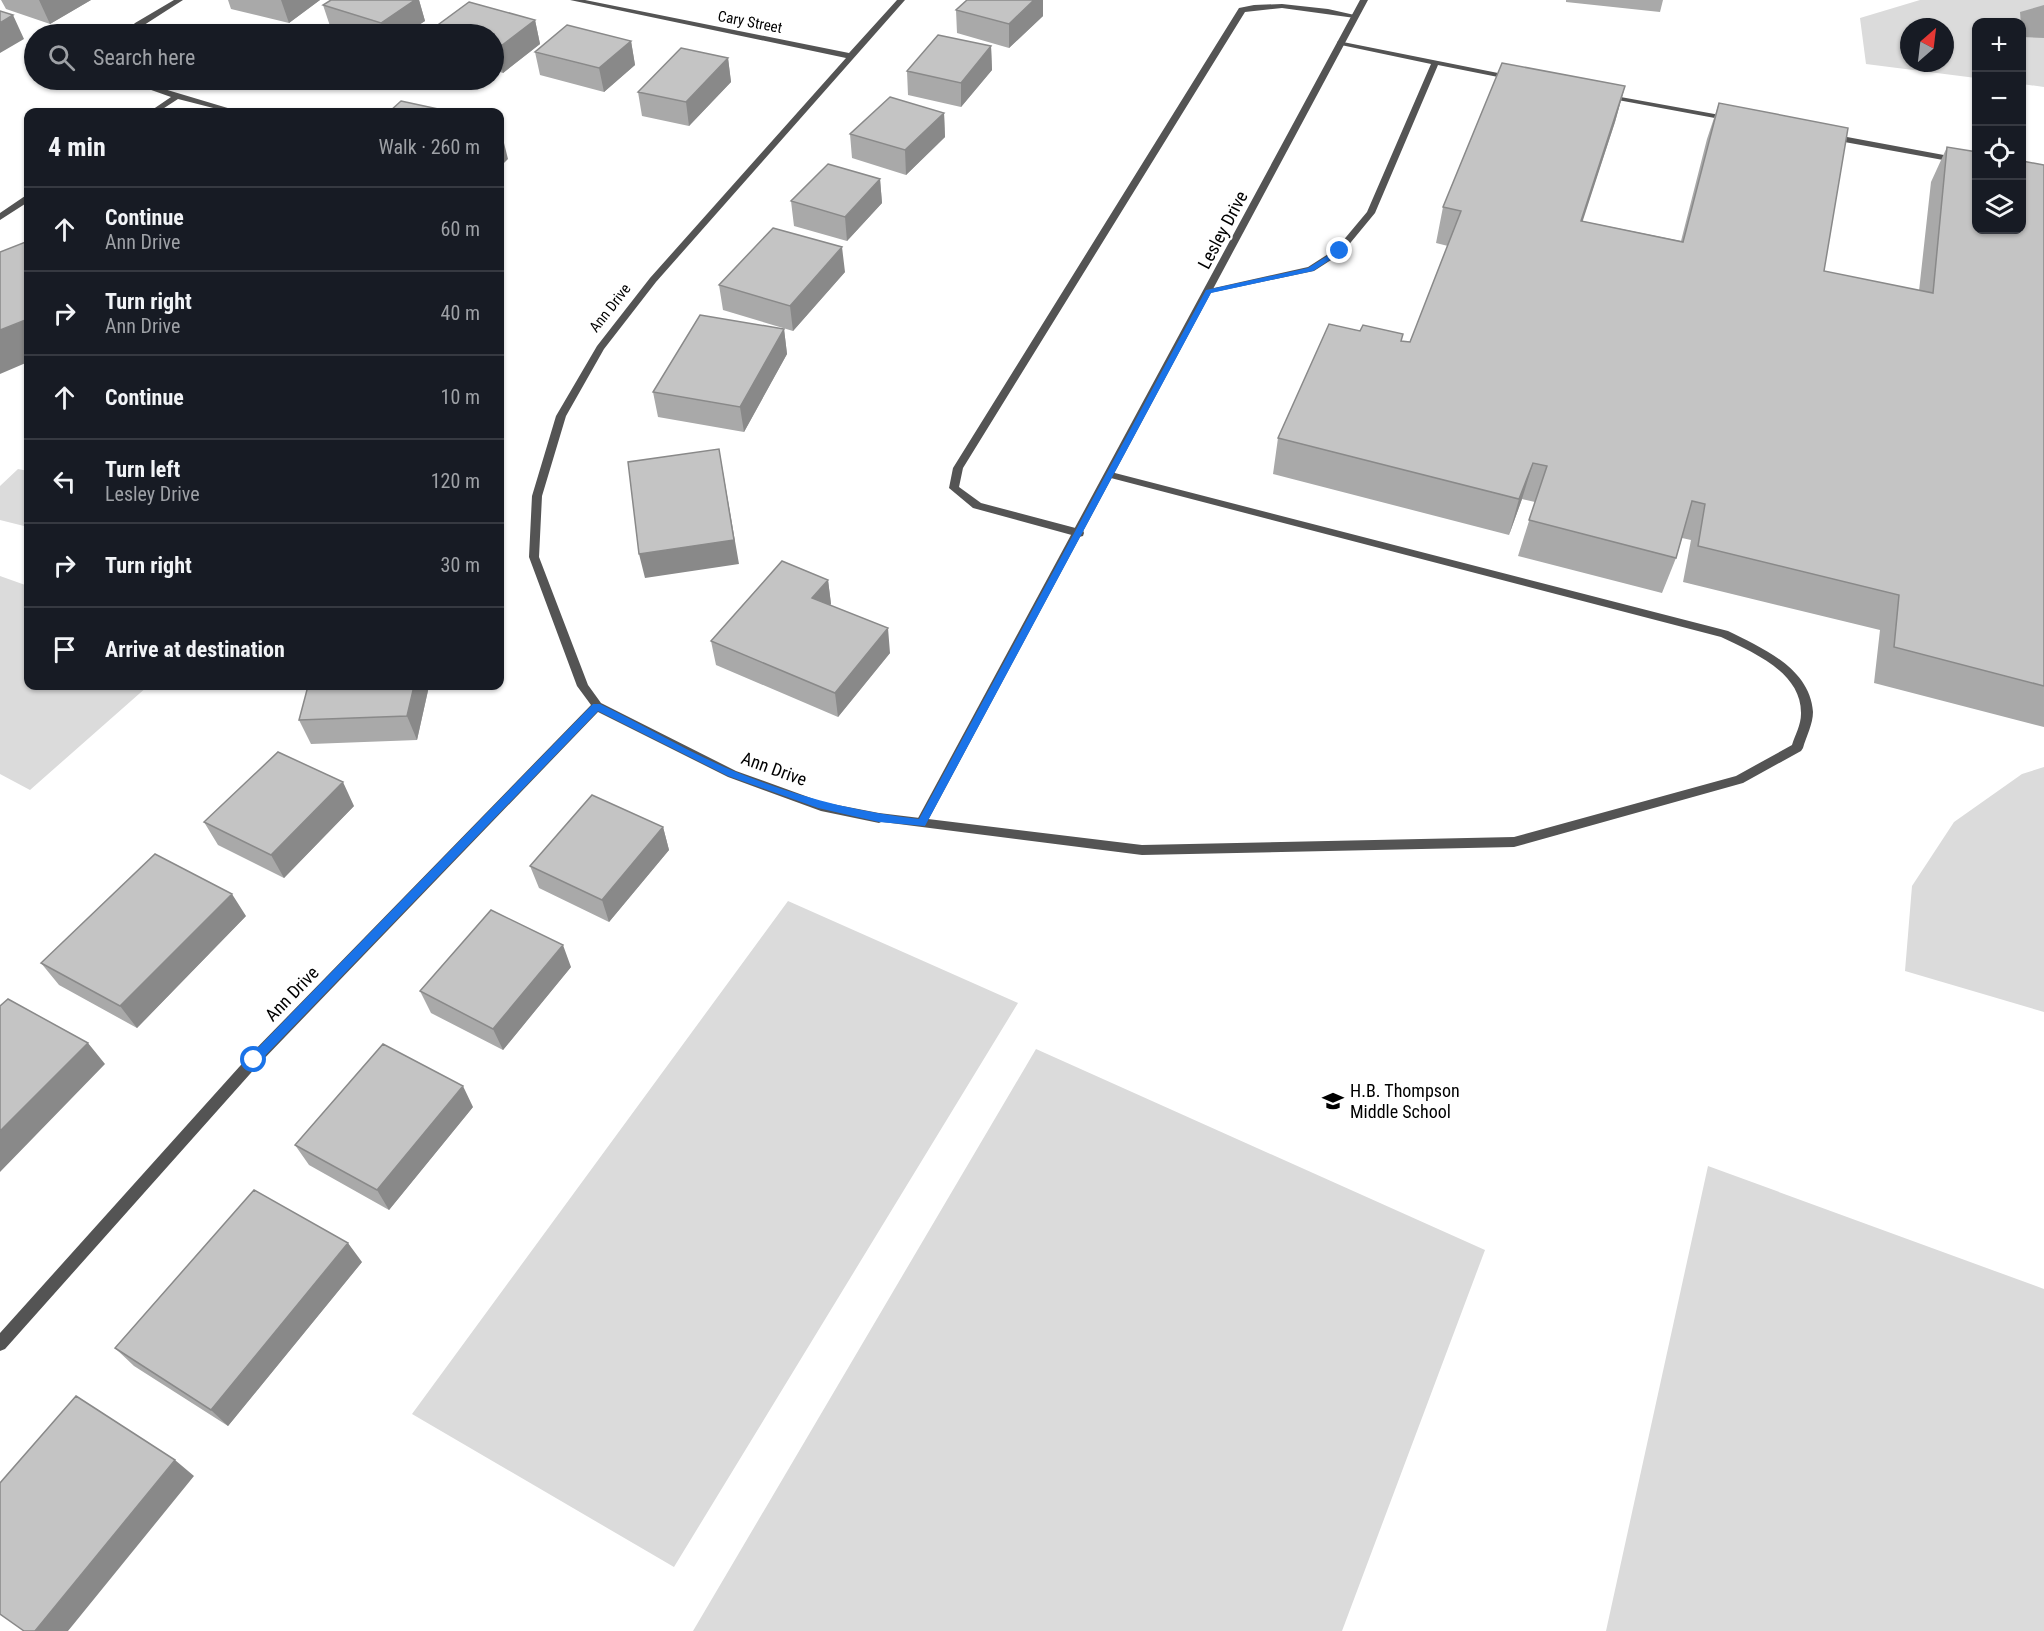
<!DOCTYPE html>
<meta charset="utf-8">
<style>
body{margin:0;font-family:"Roboto Condensed",sans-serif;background:#20242c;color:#f1f3f6}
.controls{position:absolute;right:18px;top:18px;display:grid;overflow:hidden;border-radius:12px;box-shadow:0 2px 4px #0004}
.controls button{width:54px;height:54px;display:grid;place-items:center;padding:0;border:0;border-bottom:2px solid #363941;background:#171b24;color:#f1f3f6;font:30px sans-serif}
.compass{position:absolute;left:1900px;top:18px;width:54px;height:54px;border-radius:50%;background:#171b24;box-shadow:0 2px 4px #0004;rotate:28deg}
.stop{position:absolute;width:18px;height:18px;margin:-14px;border:4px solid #1a73e8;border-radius:50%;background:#fff}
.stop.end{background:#1a73e8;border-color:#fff;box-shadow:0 2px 6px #0008}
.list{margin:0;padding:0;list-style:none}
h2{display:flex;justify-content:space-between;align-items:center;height:78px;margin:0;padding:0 24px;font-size:26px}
h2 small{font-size:20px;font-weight:400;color:#9ea1a6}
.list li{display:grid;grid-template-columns:39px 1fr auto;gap:18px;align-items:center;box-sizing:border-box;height:84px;padding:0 24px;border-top:2px solid #363941}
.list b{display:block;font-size:22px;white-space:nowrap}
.list p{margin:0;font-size:20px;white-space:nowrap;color:#9ea1a6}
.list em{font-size:20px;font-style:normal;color:#9ea1a6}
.icon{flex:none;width:33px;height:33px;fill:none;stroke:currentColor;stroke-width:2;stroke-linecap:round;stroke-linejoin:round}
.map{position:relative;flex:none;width:2044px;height:1631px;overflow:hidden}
.search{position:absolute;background:#171b24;box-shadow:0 2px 4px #0004;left:24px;top:24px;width:480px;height:66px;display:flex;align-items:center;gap:15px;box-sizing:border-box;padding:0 21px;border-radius:33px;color:#9ea1a6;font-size:22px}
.panel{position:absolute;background:#171b24;box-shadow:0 2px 4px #0004;left:24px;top:108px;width:480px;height:582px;border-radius:12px}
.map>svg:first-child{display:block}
</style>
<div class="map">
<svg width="2044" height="1631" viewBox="0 0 2044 1631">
<rect width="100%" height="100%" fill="#fff"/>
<path fill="#dbdbdb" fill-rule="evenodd" d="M1920,0H2044V87L2022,84V22H1976V78L1866,64L1860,18ZM1909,27H1945V63H1909Z
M18,469L28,471V527L0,520V486Z
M0,576L28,586V686H148L30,790L0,774Z
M2044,767V1012L1905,971L1912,886L1954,822L2022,774Z
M788,901L1018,1003L674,1567L412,1414Z
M1036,1049L1485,1250L1342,1631H693Z
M1708,1166L2044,1289V1631H1606Z"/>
<path fill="#a2a2a2" d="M2044,5V38L2022,37L2020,12Z"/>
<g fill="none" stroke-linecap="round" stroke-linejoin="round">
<path fill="#545454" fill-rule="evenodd" d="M174,0H183L141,27L132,34H124L135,23Z
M1282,4L1328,9L1359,16L1355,18L1282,8L1245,12L963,468L959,487L981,503L1083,530L1084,533L1083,536L1079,537L973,508L949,488L953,468L1239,8L1254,5Z
M1338,41L1513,76L1517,78L1513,80L1438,65L1375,213L1342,253L1314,271L1205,294V290L1308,267L1336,249L1367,212L1431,64L1341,45L1337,43Z
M123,80H134L241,112H229L178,99L158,112H149L171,97Z
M1604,94L1731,117L1735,119L1731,121L1607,98L1603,96Z
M1831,134L1976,161V166L1828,139L1827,137Z
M25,196H28V202L0,220V213Z
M1111,472L1728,631C1762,648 1810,668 1813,712C1813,724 1806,737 1803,748L1801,751L1743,783L1514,847L1142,855L875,821L873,818L875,815L879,813L1142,845L1514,837L1736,776L1792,745C1795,735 1801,725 1801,714C1802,672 1752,652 1721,637L1107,477L1106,475Z"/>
<path fill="#545454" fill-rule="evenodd" d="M570,0H585L849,53L897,0H905L656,282L604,349L566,416L542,496L539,557L588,685L601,703L736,771L822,802L879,813L883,815L885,818L883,821L879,823L821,811L728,777L598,712L259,1064L5,1349L0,1351V1333L249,1056L591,705L577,686L529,557L532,496L556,416L597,346L650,278L846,58Z
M1360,0H1368L925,826H917L915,823L917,820Z"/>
</g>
<path fill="#a9a9a9" d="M1,0H91L50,24L6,9Z
M228,0H320L289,23L231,9Z
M331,0H419L425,21L405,34H350L331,29L323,5Z
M967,0H1043V16L1009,48L957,33L956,10Z
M1566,0H1663L1660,12L1566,2Z
M469,2L535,20L540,44L503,73L494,70V34H427V33Z
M631,41L635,65L604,92L540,75L535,52Z
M991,46L992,70L961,107L908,95L907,71Z
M728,58L731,82L689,126L642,116L638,92Z
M1625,86L1615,122L1582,221L1681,241L1707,139L1719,103L1824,271L1919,291L1931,182L1947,147L2044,165V727L1874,683L1880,630L1683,582L1691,540L1682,538L1676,558L1662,593L1518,556L1535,502L1522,499L1509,535L1273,474L1278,438L1402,341L1410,342L1448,246L1436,243L1443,207Z
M944,113L945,137L906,175L852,158L850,134Z
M880,179L882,203L847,241L794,226L791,201Z
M845,272L793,331L723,310L719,285Z
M784,329L787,354L744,432L658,417L653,392Z
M828,580L831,604L830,605L890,653L838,717L716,665L711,641Z
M308,686H429L417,740L311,744L299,720Z
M354,806L284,878L218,845L204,822Z
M663,827L669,850L609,922L539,888L530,866Z
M246,916L137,1028L59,985L41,963Z
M571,967L503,1050L431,1013L420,991Z
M473,1107L389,1210L309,1165L295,1145Z
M362,1262L228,1426L134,1366L115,1348Z"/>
<path fill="#898989" d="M39,0H91L50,24Z
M281,0H320L289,23Z
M415,0H419L425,21L405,34H385L381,23Z
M1034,0H1043V16L1009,48V24Z
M13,15L24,39L0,53V23Z
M535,20L540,44L503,73L497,49Z
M631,41L635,65L604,92L599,68Z
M991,46L992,70L961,107V83Z
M728,58L731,82L689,126L686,102Z
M1625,86L1615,122L1571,257L1581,221Z
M944,113L945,137L906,175L905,150Z
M500,127L508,159L500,167Z
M880,179L882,203L847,241L845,217Z
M842,247L845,272L793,331L790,306Z
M28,319V362L0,374V330Z
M784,329L787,354L744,432L740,407Z
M719,449L739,564L645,578L639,554Z
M1533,463L1522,499L1509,535L1519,499Z
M828,580L831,604L815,622L812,598Z
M888,628L890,653L838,717L835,693Z
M414,686H429L417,740L407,716Z
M343,782L354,806L284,878L271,855Z
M663,827L669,850L609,922L602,900Z
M232,894L246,916L137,1028L120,1006Z
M563,945L571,967L503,1050L493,1029Z
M88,1043L105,1064L0,1172V1131Z
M463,1086L473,1107L389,1210L377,1190Z
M348,1243L362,1262L228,1426L211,1410Z
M175,1460L194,1476L68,1631H35Z"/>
<path fill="#c4c4c4" stroke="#898989" stroke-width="1.5" d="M331,0H415L381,23L323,5Z
M967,0H1034L1009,24L956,10Z
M469,2L535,20L497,49L494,48V34H431L427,33Z
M0,11L13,15L0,23Z
M567,25L631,41L599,68L535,52Z
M938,35L991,46L961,83L907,71Z
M681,48L728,58L686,102L638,92Z
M1502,63L1625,86L1581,221L1683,242L1719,103L1848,128L1824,271L1933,293L1947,147L1977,152V230H2022V161L2044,165V686L1894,647L1899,595L1698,546L1705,504L1692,501L1676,558L1529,520L1547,466L1533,463L1519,499L1278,438L1329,324L1360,331L1363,325L1403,334L1401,341L1410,342L1461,211L1443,207Z
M890,97L944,113L905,150L850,134Z
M401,101L452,112H389Z
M828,164L880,179L845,217L791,201Z
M773,228L842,247L790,306L719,285Z
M28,241V319L0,330V252Z
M700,315L784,329L740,407L653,392Z
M719,449L734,540L639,554L628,462Z
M782,561L828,580L812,598L888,628L835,693L711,641Z
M308,686H414L407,716L299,720Z
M278,752L343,782L271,855L204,822Z
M592,795L663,827L602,900L530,866Z
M155,854L232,894L120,1006L41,963Z
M491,910L563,945L493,1029L420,991Z
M8,999L88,1043L0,1131V1006Z
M383,1044L463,1086L377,1190L295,1145Z
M254,1190L348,1243L211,1410L115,1348Z
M76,1396L175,1460L35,1631H24L0,1614V1483Z"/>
<path fill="#1a73e8" d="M1337,250L1343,251L1313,271L1211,293L925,826L879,822L818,808L728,776L598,711L258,1063H250V1056L593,704H600C645,726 690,753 736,772C795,796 855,812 919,819L1206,290L1308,268Z"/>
<defs>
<symbol id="school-bare" viewBox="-9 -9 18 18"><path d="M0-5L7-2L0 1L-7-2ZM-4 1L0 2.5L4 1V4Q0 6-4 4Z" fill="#000" stroke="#fff" stroke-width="2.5" paint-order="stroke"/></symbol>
</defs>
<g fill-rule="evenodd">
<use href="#school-bare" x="1318" y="1086" width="30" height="30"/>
</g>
<g text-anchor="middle" stroke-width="4.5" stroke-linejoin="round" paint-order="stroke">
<g font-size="15" fill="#000" stroke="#fff">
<text transform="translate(750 22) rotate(11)" y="5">Cary Street</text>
<text transform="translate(610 308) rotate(-52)" y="5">Ann Drive</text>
</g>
<g font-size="18" fill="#000" stroke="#fff">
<text transform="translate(1223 230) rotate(-62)" y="6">Lesley Drive</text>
<text transform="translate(774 769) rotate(20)" y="6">Ann Drive</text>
<text transform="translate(292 994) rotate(-46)" y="6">Ann Drive</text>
</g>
<g font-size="18" fill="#000" stroke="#fff" text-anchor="start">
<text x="1350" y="1097">H.B. Thompson<tspan x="1350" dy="21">Middle School</tspan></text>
</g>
</g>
</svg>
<div class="controls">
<button>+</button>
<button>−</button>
<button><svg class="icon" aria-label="locate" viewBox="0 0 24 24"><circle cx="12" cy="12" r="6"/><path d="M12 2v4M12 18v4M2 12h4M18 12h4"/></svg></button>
<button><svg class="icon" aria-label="layers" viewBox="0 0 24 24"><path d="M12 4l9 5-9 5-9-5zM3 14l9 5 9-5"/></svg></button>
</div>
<svg class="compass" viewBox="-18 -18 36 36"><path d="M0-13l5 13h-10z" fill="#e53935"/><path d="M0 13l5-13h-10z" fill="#9ea1a6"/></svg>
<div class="stop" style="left:254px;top:1060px"></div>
<div class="stop end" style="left:1340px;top:251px"></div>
<div class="search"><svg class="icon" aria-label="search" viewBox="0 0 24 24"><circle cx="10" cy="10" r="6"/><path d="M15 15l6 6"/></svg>Search here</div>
<section class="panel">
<h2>4 min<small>Walk · 260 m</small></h2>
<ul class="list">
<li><svg class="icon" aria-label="ahead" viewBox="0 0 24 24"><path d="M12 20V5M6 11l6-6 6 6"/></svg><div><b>Continue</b><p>Ann Drive</p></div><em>60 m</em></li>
<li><svg class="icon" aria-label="right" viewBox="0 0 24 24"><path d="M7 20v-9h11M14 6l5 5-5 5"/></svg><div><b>Turn right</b><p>Ann Drive</p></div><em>40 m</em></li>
<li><svg class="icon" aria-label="ahead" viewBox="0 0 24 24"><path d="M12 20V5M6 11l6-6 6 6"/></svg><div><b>Continue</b></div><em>10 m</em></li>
<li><svg class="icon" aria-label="left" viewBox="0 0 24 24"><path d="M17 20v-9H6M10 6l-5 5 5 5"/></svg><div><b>Turn left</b><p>Lesley Drive</p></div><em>120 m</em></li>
<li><svg class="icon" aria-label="right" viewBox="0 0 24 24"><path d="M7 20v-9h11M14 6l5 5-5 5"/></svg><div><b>Turn right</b></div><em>30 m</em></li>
<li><svg class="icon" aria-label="arrive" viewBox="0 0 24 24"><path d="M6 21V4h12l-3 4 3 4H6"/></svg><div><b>Arrive at destination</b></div></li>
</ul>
</section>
</div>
